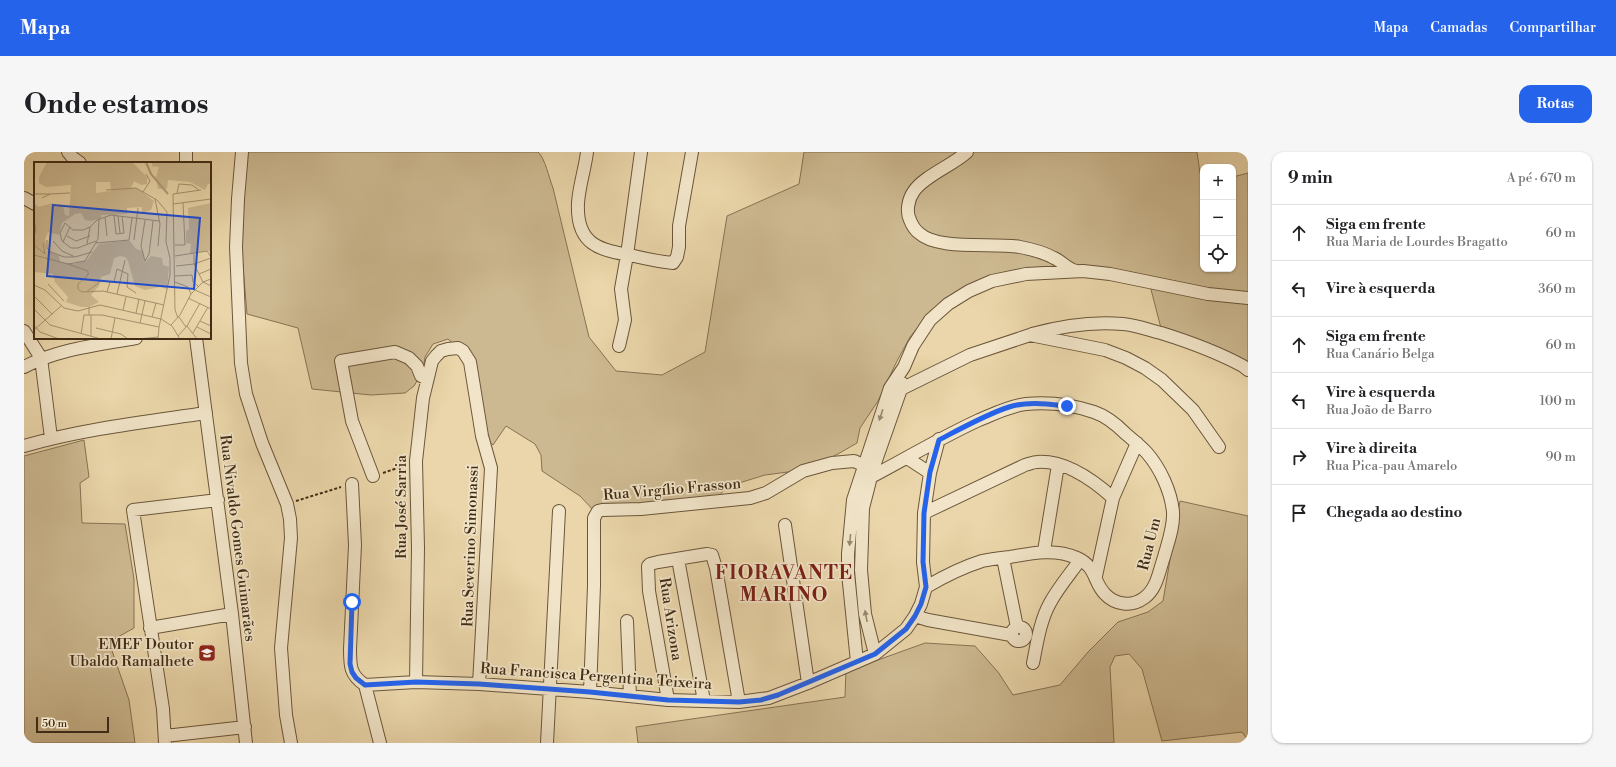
<!DOCTYPE html>
<html lang="pt">
<meta charset="utf-8">
<style>
body{margin:0;font-family:"Libre Bodoni",serif;background:#f6f6f6;color:#202124}
.controls{position:absolute;right:12px;top:12px;display:grid;overflow:hidden;border-radius:8px;box-shadow:0 1px 3px #0004}
.controls button{width:36px;height:36px;display:grid;place-items:center;padding:0;border:0;border-bottom:1px solid #e0e0e0;background:#fff;color:#202124;font:20px sans-serif}
.scale{position:absolute;left:12px;bottom:10px;width:73px;box-sizing:border-box;padding-left:4px;border:2px solid #412c15;border-top:0;font-size:11px;line-height:14px;white-space:nowrap;color:#412c15;-webkit-text-stroke:3px #f1e4c8;paint-order:stroke}
.stop{position:absolute;width:12px;height:12px;margin:-9px;border:3px solid #2563eb;border-radius:50%;background:#fff}
.stop.end{background:#2563eb;border-color:#fff;box-shadow:0 1px 4px #0008}
.list{margin:0;padding:0;list-style:none}
h2{display:flex;justify-content:space-between;align-items:center;height:52px;margin:0;padding:0 16px;font-size:17px}
h2 small{font-size:13px;font-weight:400;color:#757577}
.list li{display:grid;grid-template-columns:26px 1fr auto;gap:12px;align-items:center;box-sizing:border-box;height:56px;padding:0 16px;border-top:1px solid #e0e0e0}
.list b{display:block;font-size:15px;white-space:nowrap}
.list p{margin:0;font-size:13px;white-space:nowrap;color:#757577}
.list em{font-size:13px;font-style:normal;color:#757577}
.icon{flex:none;width:22px;height:22px;fill:none;stroke:currentColor;stroke-width:2;stroke-linecap:round;stroke-linejoin:round}
.map{position:relative;flex:none;width:1224px;height:591px;overflow:hidden;border-radius:12px}
header{display:flex;align-items:center;gap:24px;box-sizing:border-box;height:56px;padding:0 20px;background:#2563eb;color:#fff}
header strong{font-size:19px}
nav{display:flex;gap:22px;margin-inline-start:auto;font-size:14px}
.intro{display:flex;align-items:center;justify-content:space-between;box-sizing:border-box;height:96px;padding:0 24px}
h1{margin:0;font-size:28px}
.button{padding:10px 18px;border-radius:12px;background:#2563eb;color:#fff;font-size:14px;font-weight:700}
main{display:flex;gap:24px;padding:0 24px}
aside{flex:1;background:#fff;border-radius:12px;box-shadow:0 1px 3px #0004}
.map>svg:first-child{display:block}
</style>
<header>
<strong>Mapa</strong>
<nav><a>Mapa</a><a>Camadas</a><a>Compartilhar</a></nav>
</header>
<div class="intro"><h1>Onde estamos</h1><a class="button">Rotas</a></div>
<main>
<div class="map">
<svg width="1224" height="591" viewBox="0 0 1224 591">
<rect width="100%" height="100%" fill="#ead6aa"/>
<filter id="stains"><feTurbulence type="fractalNoise" baseFrequency=".005" numOctaves="4"/><feColorMatrix values="0 0 0 0 .2 0 0 0 0 .09 0 0 0 0 .02 0 0 0 .5 -.17"/></filter>
<radialGradient id="worn" r=".72"><stop offset=".6" stop-color="#630" stop-opacity="0"/><stop offset="1" stop-color="#630" stop-opacity=".3"/></radialGradient>
<path fill="#cdb991" stroke="#877253" d="M224,0H514C521,6 525,26 529,36L565,185L592,219L638,223L681,200L703,64L775,32L780,0H1173L1176,21L1179,22V117H1209V25L1224,21V211L1203,199L1137,176L1124,126L1069,116L951,132L930,141L904,163L886,185L873,209L854,249L836,276L833,291L814,302L779,318L741,323L702,335L696,343L573,362L556,344L518,319L517,303L511,292L482,274L469,293L454,280L447,219L437,199L424,187L409,192L401,205L399,219L390,234L381,241L347,243L288,237L274,176L223,162L218,102L220,38Z
M60,288L65,325L56,331L58,371L101,372L110,427V476L85,490L105,548L111,591H0V304Z
M1156,349L1224,364V588L1218,580L1138,589L1118,517L1105,502L1091,504L1086,515L1090,591H614L612,575L821,545L822,517L840,513L901,491L951,494L974,520L989,543L1036,533L1064,500L1094,470L1124,460L1139,449Z"/>
<g fill="none" stroke-linecap="round" stroke-linejoin="round">
<defs>
<path id="minor" d="M44,0L49,6L56,11
M162,0V11
M218,0L214,47L212,95L217,211L222,242L238,291L263,352L266,367L267,386L257,496L262,563L267,591
M563,0C561,17 555,34 554,51C552,93 575,98 610,104C623,107 636,110 649,111L653,105L655,95V74L668,0
M943,0C929,13 900,24 890,39C884,47 882,60 886,68C888,73 891,78 895,81C914,99 970,90 996,95C1007,97 1021,101 1030,106C1039,110 1044,118 1053,119
M0,46L11,52
M0,179L17,206L27,286
M1008,182C1037,174 1068,169 1099,172C1112,173 1125,178 1137,181C1166,190 1193,200 1219,214L1224,218
M172,186L208,462L222,591
M595,194L601,168L597,137L603,103L617,0
M0,215C34,197 74,193 112,186
M866,236L877,237L946,203L1006,183L1081,198L1102,206L1121,216L1138,228L1169,258L1195,295
M0,294C59,277 121,270 182,261
M883,306L906,321
M349,324L328,269L317,209L371,200L385,206L393,214L397,224L403,227
M847,325C883,306 918,285 955,268C970,262 985,254 1002,252C1024,250 1049,253 1070,260C1082,264 1093,273 1102,282C1109,288 1117,294 1123,301C1136,316 1147,339 1149,360C1150,375 1144,390 1140,405C1135,419 1133,437 1120,446C1108,455 1091,453 1081,442C1069,430 1073,415 1053,406C1031,396 1008,401 986,405C977,406 967,407 958,409C939,415 919,425 902,435
M328,332L331,393L326,497C326,514 326,523 341,533
M900,361L1001,313C1005,312 1010,310 1013,310C1041,308 1069,328 1089,346
M761,373L784,531
M1020,399L1034,313
M979,406L993,475
M654,407L680,549
M1072,424L1089,346L1113,291
M891,464L904,468L987,483
M603,469L606,544
M988 482a7 7 0 1 1 14 0a7 7 0 1 1-14 0Z
M126,476L208,462
M851,502L841,462L837,418L839,356L849,317L877,237L878,231
M833,510L824,421V402L829,348L866,236L880,215L889,194L906,168L924,152L945,139L968,129L1002,122L1059,119L1086,122L1184,142L1224,146
M1009,511C1013,491 1016,469 1026,451C1034,436 1046,422 1056,408
M392,530L394,396L392,309L399,246L408,209L412,204L417,199L424,197L434,196L439,199L446,210L458,284L467,316L455,532
M341,533L392,530L455,532L566,540L644,548L715,550L745,546L784,531L851,502L882,477L891,464L897,452L902,435L899,410L900,361L906,321L915,287
M341,533L356,591
M566,540L570,434V366L574,359L578,358L617,357L726,346L742,341L779,319L808,311L830,309L846,316
M644,548L625,439L624,414L626,412L634,410L683,402L688,403L692,416L715,550
M141,584L221,575
M141,591L139,557L109,358L194,348
M523,591L535,359"/>
</defs>
<use href="#minor" stroke="#6b563a" stroke-width="14"/>
<path stroke="#412c15" stroke-width="2" stroke-dasharray="3 2" stroke-linecap="butt" d="M359,321L382,313
M272,349L317,335"/>
<use href="#minor" stroke="#f1e4c8" stroke-width="12"/>
</g>
<defs><path id="oneway-solid" d="M-6-.8H1V-3.2L6.5 0L1 3.2V.8H-6Z"/></defs>
<g fill="#99886e">
<use href="#oneway-solid" transform="translate(857 263) rotate(108)"/>
<use href="#oneway-solid" transform="translate(826 388) rotate(95)"/>
<use href="#oneway-solid" transform="translate(842 464) rotate(-101)"/>
</g>
<g fill="none" stroke-linecap="round" stroke-linejoin="round">
<path stroke="#2563eb" stroke-width="5" d="M328,450L326,512L328,520L332,526L341,533L392,530L455,532L566,540L644,548L715,550L737,548L754,543L851,502L882,477L891,464L897,452L902,435L899,410L900,361L906,320L915,288C936,277 963,262 985,255C1003,249 1024,252 1043,254"/>
</g>
<defs>
<symbol id="school-square" viewBox="-11 -11 22 22"><rect x="-9" y="-9" width="18" height="18" rx="4" fill="#8f2418" stroke="#f1e4c8"/><path d="M0-5L7-2L0 1L-7-2ZM-4 1L0 2.5L4 1V4Q0 6-4 4Z" fill="#fff"/></symbol>
</defs>
<g fill-rule="evenodd">
<use href="#school-square" x="173" y="491" width="20" height="20"/>
</g>
<g text-anchor="middle" stroke-width="3.5" stroke-linejoin="round" paint-order="stroke">
<g font-size="15" fill="#412c15" stroke="#f1e4c8">
<text transform="translate(648 337) rotate(-5)" y="5">Rua Virgílio Frasson</text>
<text transform="translate(377 355) rotate(-90)" y="5">Rua José Sarria</text>
<text transform="translate(214 386) rotate(83)" y="5">Rua Nivaldo Gomes Guimarães</text>
<text transform="translate(1125 392) rotate(-76)" y="5">Rua Um</text>
<text transform="translate(446 394) rotate(-88)" y="5">Rua Severino Simonassi</text>
<text transform="translate(647 467) rotate(81)" y="5">Rua Arizona</text>
<text transform="translate(572 524) rotate(4)" y="5">Rua Francisca Pergentina Teixeira</text>
</g>
<g font-size="15" fill="#412c15" stroke="#f1e4c8" text-anchor="end">
<text x="170" y="497">EMEF Doutor<tspan x="170" dy="17">Ubaldo Ramalhete</tspan></text>
</g>
<g font-size="19" font-weight="bold" letter-spacing="1" fill="#7a1f14" stroke="#f1e4c8">
<text x="760" y="427">FIORAVANTE<tspan x="760" dy="22">MARINO</tspan></text>
</g>
</g>
<g transform="translate(10 10)">
<rect width="177" height="177" fill="#ead6aa"/>
<path d="M13,0H98L113,15V22L107,23L100,19L97,26H103L120,39L117,48L108,51V45L93,46V52L67,53V56L57,59L51,58L47,51L41,52L28,61L25,73L14,70L11,78L14,88L25,94L26,100L40,102L53,98L65,82L95,78L102,87L109,89L111,100L117,94L128,96L129,103L135,105L133,127L126,125L111,128L101,124L94,99L91,95L86,94L80,96L76,112L67,115L65,124L57,133L65,140L55,145H47L32,140L34,135L21,120L19,112L0,110V41L4,45L19,41L20,45L29,44L31,53L35,54L37,23L12,25L5,21V15ZM62,20H76L77,29L62,31ZM118,0H177V21L174,22L171,28L156,20L134,18L133,27H124L122,15L125,5L118,4ZM177,41V93L175,89L156,92L157,82L152,81V69L155,67L154,46Z" fill="#cdb991" fill-rule="evenodd"/>
<path fill="none" stroke="#b19c77" stroke-width="2" d="M112,0L117,12L134,32"/>
<path fill="none" stroke="#a6926e" stroke-width="1" d="M72,28L102,26L123,38L133,50L132,80L136,96V113L125,165M109,30L116,19L112,12M143,31L145,22L158,23L165,28M0,32H16L8,36M16,32L36,31M121,37L126,62L124,84M139,42L177,37M80,53L82,72L90,71L88,54M84,54L86,71M71,55L73,74M0,57L2,68L0,74M111,58L107,84L111,99L115,92L119,59M33,74L42,79L56,74M13,78V86L17,90L30,95H40M100,78L104,46M19,79L28,89L41,95L58,90M62,79L44,86H37L28,79L26,71L31,61L39,68H49L56,65L63,58L77,53L125,59M29,80L36,65M62,81L95,78L98,56M53,82L56,65M0,83L11,92L9,81M141,83H151L149,41M160,92V102L169,120L177,124M0,93L34,102L51,99L64,77L65,57M141,94L173,89L177,95M34,102L54,109V113L44,122V127L48,130L69,129L130,143M142,104L160,102L177,96M165,112L177,107M141,114L158,113L159,120L164,124M141,120L154,125L157,132M14,122L30,139M0,123L11,128L30,146L44,149L66,143L127,157L138,164L146,177M161,128L177,135M52,130L66,120M73,130L76,120H80L83,107L94,112L93,125L102,131M83,132L91,98M0,134L18,152M154,136L177,147M55,145V153H68L125,165L124,177M0,147L16,163L67,177M89,148L92,135M102,151L105,137M57,153V174M118,155L122,141M145,155L152,165M144,156L141,148L139,32L167,28M166,159L177,164M106,161L111,139M0,163L6,170L25,177M137,163L146,153L157,132L169,120L177,117M153,164L163,177M163,165L177,172M62,166L87,172L94,177M0,168L27,144M159,171L174,145M47,172L50,153H55M144,174L153,164L166,141M77,177L81,156M104,177L124,175"/>
<path fill="#1d4ed8" fill-opacity="0.15" stroke="#1d4ed8" stroke-width="2" d="M19,43L166,56L160,127L13,114Z"/>
<rect width="177" height="177" fill="none" stroke="#412c15" stroke-width="2"/>
</g>
<rect width="100%" height="100%" filter="url(#stains)"/>
<rect width="100%" height="100%" fill="url(#worn)"/>
</svg>
<div class="controls">
<button>+</button>
<button>−</button>
<button><svg class="icon" aria-label="locate" viewBox="0 0 24 24"><circle cx="12" cy="12" r="6"/><path d="M12 2v4M12 18v4M2 12h4M18 12h4"/></svg></button>
</div>
<div class="scale">50 m</div>
<div class="stop" style="left:328px;top:450px"></div>
<div class="stop end" style="left:1043px;top:254px"></div>
</div>
<aside>
<h2>9 min<small>A pé · 670 m</small></h2>
<ul class="list">
<li><svg class="icon" aria-label="ahead" viewBox="0 0 24 24"><path d="M12 20V5M6 11l6-6 6 6"/></svg><div><b>Siga em frente</b><p>Rua Maria de Lourdes Bragatto</p></div><em>60 m</em></li>
<li><svg class="icon" aria-label="left" viewBox="0 0 24 24"><path d="M17 20v-9H6M10 6l-5 5 5 5"/></svg><div><b>Vire à esquerda</b></div><em>360 m</em></li>
<li><svg class="icon" aria-label="ahead" viewBox="0 0 24 24"><path d="M12 20V5M6 11l6-6 6 6"/></svg><div><b>Siga em frente</b><p>Rua Canário Belga</p></div><em>60 m</em></li>
<li><svg class="icon" aria-label="left" viewBox="0 0 24 24"><path d="M17 20v-9H6M10 6l-5 5 5 5"/></svg><div><b>Vire à esquerda</b><p>Rua João de Barro</p></div><em>100 m</em></li>
<li><svg class="icon" aria-label="right" viewBox="0 0 24 24"><path d="M7 20v-9h11M14 6l5 5-5 5"/></svg><div><b>Vire à direita</b><p>Rua Pica-pau Amarelo</p></div><em>90 m</em></li>
<li><svg class="icon" aria-label="arrive" viewBox="0 0 24 24"><path d="M6 21V4h12l-3 4 3 4H6"/></svg><div><b>Chegada ao destino</b></div></li>
</ul>
</aside>
</main>
